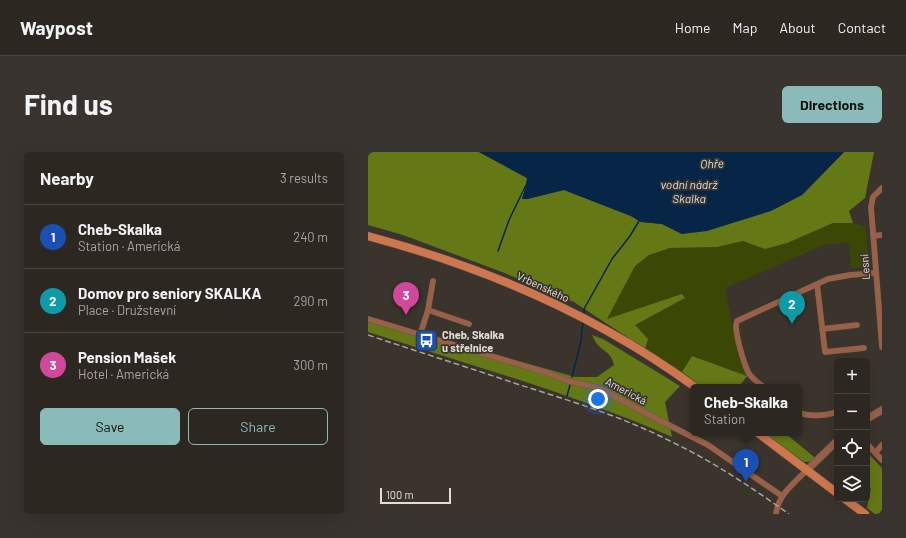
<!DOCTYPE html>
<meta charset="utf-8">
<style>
body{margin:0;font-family:Barlow,sans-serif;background:#38332e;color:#f1f3f6}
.controls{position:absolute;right:12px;bottom:12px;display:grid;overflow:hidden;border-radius:6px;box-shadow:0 4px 16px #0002}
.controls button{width:36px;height:36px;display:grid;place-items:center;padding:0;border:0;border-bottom:1px solid #48443f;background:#2c2721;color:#f1f3f6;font:20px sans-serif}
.scale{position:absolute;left:12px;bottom:10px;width:71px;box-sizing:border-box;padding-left:4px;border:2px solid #e0dcd7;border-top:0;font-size:11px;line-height:14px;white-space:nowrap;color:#e0dcd7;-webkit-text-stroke:3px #3b342c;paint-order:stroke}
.you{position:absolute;left:230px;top:247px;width:14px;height:14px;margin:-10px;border:3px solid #fff;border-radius:50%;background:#1a73e8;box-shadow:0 0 0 6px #1a73e833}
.badge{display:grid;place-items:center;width:26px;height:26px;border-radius:50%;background:#8bbbb9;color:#fff;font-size:13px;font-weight:700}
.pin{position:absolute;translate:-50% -33px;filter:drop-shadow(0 1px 2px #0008)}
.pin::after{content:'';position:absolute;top:21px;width:14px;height:12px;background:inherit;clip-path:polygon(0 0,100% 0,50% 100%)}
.popup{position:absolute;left:322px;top:232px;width:112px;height:52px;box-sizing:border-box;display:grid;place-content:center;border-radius:6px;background:#2c2721;filter:drop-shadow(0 1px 3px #0005);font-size:13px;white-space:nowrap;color:#a6a5a5}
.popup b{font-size:15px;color:#f1f3f6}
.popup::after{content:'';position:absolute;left:50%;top:100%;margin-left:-8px;border:8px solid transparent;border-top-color:#2c2721}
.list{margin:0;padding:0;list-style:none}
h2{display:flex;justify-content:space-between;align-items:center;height:52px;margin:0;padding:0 16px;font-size:17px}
h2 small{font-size:13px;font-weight:400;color:#a6a5a5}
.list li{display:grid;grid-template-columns:26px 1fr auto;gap:12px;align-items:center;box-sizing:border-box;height:64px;padding:0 16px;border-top:1px solid #48443f}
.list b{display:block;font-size:15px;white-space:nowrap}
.list p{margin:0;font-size:13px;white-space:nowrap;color:#a6a5a5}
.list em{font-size:13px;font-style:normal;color:#a6a5a5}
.actions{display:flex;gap:8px;padding:12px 16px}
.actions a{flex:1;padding:9px 0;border:1px solid #8bbbb9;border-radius:6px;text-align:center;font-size:14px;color:#8bbbb9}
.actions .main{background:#8bbbb9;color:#111}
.icon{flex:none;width:22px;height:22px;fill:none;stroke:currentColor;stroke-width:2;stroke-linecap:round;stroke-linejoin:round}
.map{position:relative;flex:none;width:514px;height:362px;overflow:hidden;border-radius:6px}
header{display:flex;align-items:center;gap:24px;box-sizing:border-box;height:56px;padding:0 20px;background:#2c2721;border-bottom:1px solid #48443f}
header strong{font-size:19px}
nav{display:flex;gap:22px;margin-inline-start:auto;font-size:14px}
.intro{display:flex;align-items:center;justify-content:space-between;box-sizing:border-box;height:96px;padding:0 24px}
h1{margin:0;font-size:28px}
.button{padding:10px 18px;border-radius:6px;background:#8bbbb9;color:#111;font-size:14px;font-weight:700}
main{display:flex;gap:24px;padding:0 24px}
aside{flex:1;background:#2c2721;border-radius:6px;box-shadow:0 4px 16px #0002}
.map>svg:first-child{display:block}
</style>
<header>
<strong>Waypost</strong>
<nav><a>Home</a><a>Map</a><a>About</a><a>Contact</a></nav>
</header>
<div class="intro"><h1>Find us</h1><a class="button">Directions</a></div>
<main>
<aside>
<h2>Nearby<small>3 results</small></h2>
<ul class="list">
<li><span class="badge" style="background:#1a4fb4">1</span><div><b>Cheb-Skalka</b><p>Station · Americká</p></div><em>240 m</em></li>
<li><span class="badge" style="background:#0f9aa8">2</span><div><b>Domov pro seniory SKALKA</b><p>Place · Družstevní</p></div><em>290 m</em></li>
<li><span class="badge" style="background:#d1479c">3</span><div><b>Pension Mašek</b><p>Hotel · Americká</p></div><em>300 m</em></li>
</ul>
<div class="actions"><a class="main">Save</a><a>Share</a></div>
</aside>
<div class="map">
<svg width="514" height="362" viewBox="0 0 514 362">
<rect width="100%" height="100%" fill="#3b342c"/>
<path fill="#3b4805" d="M465,71H485L498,75L500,110L496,115L483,116L481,91L458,92L357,136L364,172L379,224L324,204L314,220L277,197L280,187L266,173L317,146L238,168L267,114L281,103L302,96L349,95L375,89L397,97Z"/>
<path fill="#657816" d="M0,0H111L159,26L158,34L154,47H159L196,38L263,64L273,70L294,72L314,82L434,43L476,0H506L497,46L481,59L485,71H465L419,91L397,97L375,89L349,95L302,96L281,103L267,114L239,167L314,142L317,146L267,173L280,187L277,197L206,150L134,120L35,83L0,73Z
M0,166L207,225H229L246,213C243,200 237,201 229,192C227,190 226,186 224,183L235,187L312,234L297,250L304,285C206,242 102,213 0,180Z
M324,204L379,224L371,235H335L314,220Z
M397,281H417L451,309L436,310Z
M499,300L514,316V362H507L499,356L503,337L499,331Z"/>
<path fill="#072647" d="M111,0H476L434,43L403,59L339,79L314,82L294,72L273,70L263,64L196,38L159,47H154L158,34L159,26Z"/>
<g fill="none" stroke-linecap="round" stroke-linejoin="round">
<path stroke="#072647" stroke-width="1.5" d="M130,99L141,68L158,33
M216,163V157L244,107L262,84L271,69
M204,225L213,189L215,168
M199,244L202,233"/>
<defs>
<path id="minor" d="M514,36L505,45L503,55L514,195
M505,84L514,83
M449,132L457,200L496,196
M60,158L101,172
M0,167L180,221L200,229L231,236L283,264L340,293L414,344
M454,177L489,173
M52,183L60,158L65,129
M396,235C390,231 384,227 380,220C376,211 365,177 369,169L460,127L482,123L507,121
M431,261C444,265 456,264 469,260
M499,292L514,308
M507,301L514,293
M408,362C410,343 426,331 439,318"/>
<path id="tertiary" d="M499,267L514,258
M439,318L469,289"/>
<path id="secondary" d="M0,84C116,115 230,164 327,235
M390,281L469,341
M477,347L497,362"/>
</defs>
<use href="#minor" stroke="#59524b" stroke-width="6"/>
<use href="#tertiary" stroke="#59524b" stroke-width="8"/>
<use href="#secondary" stroke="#59524b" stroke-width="9"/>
<use href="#minor" stroke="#986147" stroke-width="5.5"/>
<use href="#tertiary" stroke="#986147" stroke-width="7"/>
<use href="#secondary" stroke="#ce774e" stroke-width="8"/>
<path stroke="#a8a39d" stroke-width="1.5" stroke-dasharray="6 3" stroke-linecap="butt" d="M0,183C51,200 102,216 152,233C203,249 255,265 302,289C344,309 383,335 421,362"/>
</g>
<defs>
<symbol id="bus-square" viewBox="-11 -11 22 22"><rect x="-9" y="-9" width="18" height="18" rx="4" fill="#1a4fb4" stroke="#3b342c"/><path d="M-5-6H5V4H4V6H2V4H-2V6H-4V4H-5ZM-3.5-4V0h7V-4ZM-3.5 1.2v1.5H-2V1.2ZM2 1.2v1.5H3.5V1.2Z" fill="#fff"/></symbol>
</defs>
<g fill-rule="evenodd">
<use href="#bus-square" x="46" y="176" width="25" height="25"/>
</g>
<g text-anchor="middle" stroke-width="3.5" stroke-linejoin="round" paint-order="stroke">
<g font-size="11" fill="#e0dcd7" stroke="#3b342c">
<text transform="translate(497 115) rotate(-94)" y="4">Lesní</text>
<text transform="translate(175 135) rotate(25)" y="4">Vrbenského</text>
<text transform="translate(258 239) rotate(28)" y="4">Americká</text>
</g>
<g font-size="11" font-weight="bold" fill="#e0dcd7" stroke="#3b342c" text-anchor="start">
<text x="74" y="187">Cheb, Skalka<tspan x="74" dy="13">u střelnice</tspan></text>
</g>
<g font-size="12" font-style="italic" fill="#cfdef0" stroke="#3b342c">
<text transform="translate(344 12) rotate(-2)" y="4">Ohře</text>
<text x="321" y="37">vodní nádrž<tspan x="321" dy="14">Skalka</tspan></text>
</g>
</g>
</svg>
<div class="controls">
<button>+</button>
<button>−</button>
<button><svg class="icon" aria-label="locate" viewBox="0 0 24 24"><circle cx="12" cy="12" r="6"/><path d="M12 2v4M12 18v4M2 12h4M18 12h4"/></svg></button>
<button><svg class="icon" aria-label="layers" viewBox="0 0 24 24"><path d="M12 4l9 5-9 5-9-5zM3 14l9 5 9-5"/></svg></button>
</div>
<div class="scale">100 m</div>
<div class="you"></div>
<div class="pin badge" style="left:378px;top:330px;background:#1a4fb4">1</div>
<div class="popup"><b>Cheb-Skalka</b>Station</div>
<div class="pin badge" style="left:424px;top:172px;background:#0f9aa8">2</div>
<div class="pin badge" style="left:38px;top:163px;background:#d1479c">3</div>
</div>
</main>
